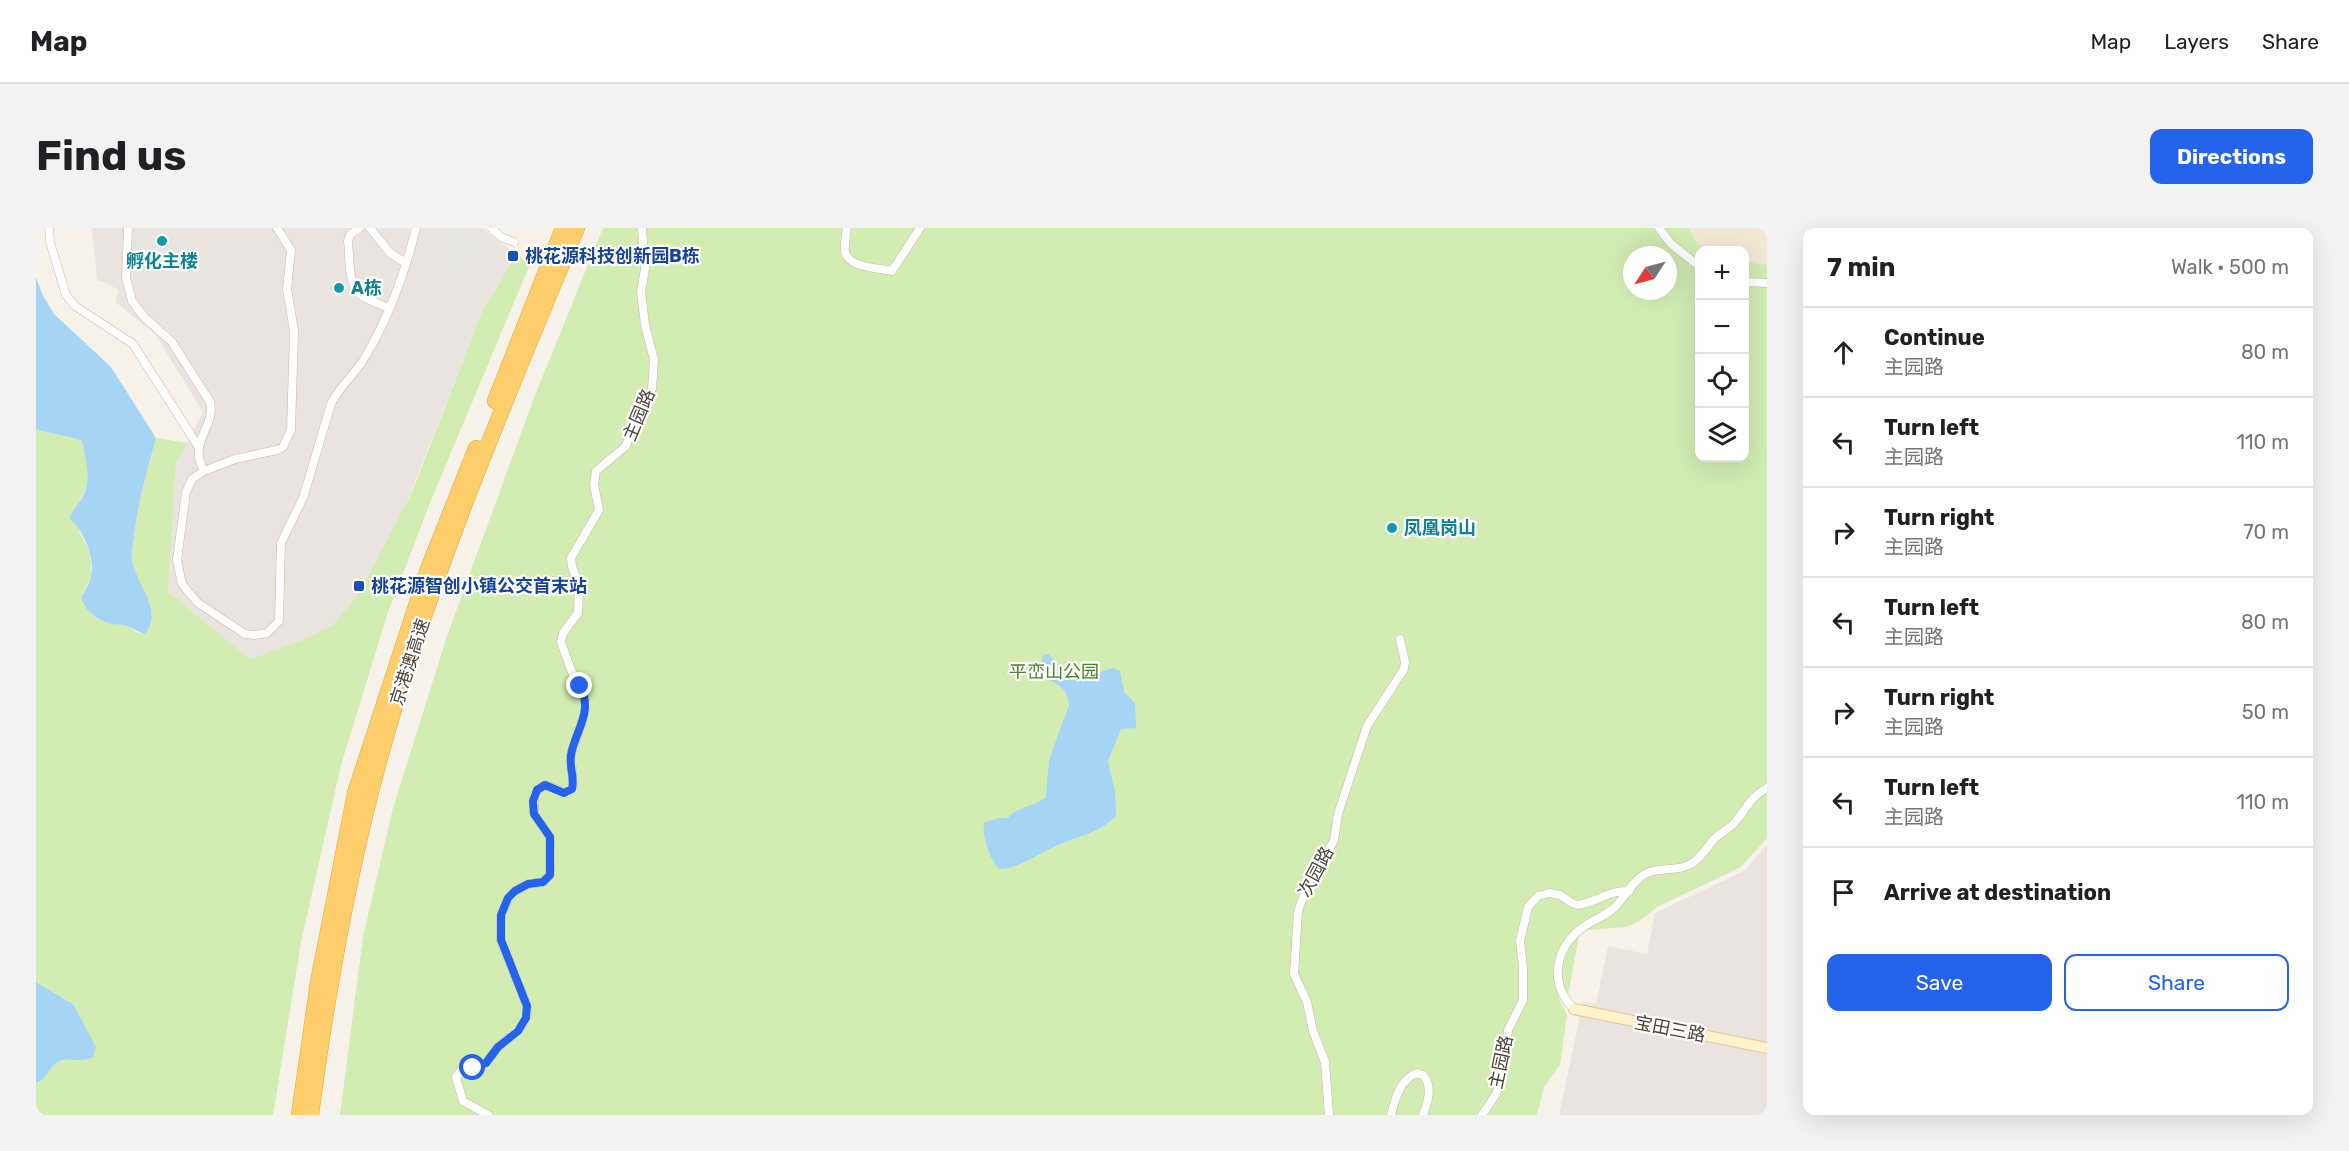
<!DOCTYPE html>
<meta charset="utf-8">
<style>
body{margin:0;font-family:Rubik,"Noto Sans SC",sans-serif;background:#f2f2f2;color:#202124}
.controls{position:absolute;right:18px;top:18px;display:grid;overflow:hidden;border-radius:12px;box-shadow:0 6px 24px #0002}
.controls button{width:54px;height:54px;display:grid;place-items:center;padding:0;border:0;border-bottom:2px solid #e0e0e0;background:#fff;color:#202124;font:30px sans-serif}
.compass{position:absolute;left:1587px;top:18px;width:54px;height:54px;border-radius:50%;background:#fff;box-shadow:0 6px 24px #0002;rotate:234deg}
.stop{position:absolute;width:18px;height:18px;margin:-14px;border:4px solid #2563eb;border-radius:50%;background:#fff}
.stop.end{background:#2563eb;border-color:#fff;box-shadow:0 2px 6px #0008}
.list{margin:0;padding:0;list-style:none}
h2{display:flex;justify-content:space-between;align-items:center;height:78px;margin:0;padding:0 24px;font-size:26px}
h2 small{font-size:20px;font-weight:400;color:#757577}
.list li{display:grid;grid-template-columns:39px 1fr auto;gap:18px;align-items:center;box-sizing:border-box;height:90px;padding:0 24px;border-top:2px solid #e0e0e0}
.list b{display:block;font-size:22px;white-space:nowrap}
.list p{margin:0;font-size:20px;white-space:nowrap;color:#757577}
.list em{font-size:20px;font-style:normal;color:#757577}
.actions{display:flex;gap:12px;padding:18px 24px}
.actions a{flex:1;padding:14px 0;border:2px solid #2563eb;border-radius:12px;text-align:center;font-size:21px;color:#2563eb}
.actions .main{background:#2563eb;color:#fff}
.icon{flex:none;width:33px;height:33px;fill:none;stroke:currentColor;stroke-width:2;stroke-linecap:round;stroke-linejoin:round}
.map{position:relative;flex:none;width:1731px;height:887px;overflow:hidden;border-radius:12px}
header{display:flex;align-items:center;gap:36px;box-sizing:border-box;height:84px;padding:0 30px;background:#fff;border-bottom:2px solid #e0e0e0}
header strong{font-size:28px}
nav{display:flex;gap:33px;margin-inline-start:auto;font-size:21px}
.intro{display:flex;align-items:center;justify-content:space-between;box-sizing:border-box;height:144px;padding:0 36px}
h1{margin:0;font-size:42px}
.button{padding:15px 27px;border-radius:12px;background:#2563eb;color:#fff;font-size:21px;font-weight:700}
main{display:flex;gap:36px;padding:0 36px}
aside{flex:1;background:#fff;border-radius:12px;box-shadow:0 6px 24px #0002}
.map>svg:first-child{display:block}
</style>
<header>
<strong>Map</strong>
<nav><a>Map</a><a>Layers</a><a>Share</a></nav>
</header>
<div class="intro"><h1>Find us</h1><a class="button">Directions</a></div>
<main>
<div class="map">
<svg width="1731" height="887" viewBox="0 0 1731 887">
<rect width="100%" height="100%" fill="#f6f2ea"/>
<path fill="#e9e4df" d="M56,0H446L480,27L446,84L365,289L324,364L297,397L265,413L214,431L132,364L140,236L167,184L119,106L79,74L83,62L61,51Z
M1731,617V887H1523L1547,773L1560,776L1572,718L1611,726L1619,685L1708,643Z"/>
<path fill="#f0e8d4" d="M1653,0H1731V35L1725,37L1709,32L1708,22H1680L1662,17Z"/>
<path fill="#d2ecb2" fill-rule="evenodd" d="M567,0H1653L1662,17L1680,22H1664V230H1708L1709,32L1725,37L1731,35V610L1705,639L1621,679L1605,692L1591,699L1551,702L1543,708L1532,767L1522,768L1531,787L1524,837L1508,859L1501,887H304L327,709L357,580L411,408L499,167ZM1596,27H1632V63H1596Z
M480,27L495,34L396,270L352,384L305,537L265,714L237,887H0V855C11,851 11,842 20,835C31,828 46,836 57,829L37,776L0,754V201C15,206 31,207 46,213C54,247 56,257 35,286L54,325L55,349L45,370L73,395L91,398L100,404L109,406C128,385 101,356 96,333C95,326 97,317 98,310C101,276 111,243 120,210L151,215L140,236L132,364L214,431L264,413L297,397L324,364L376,264L446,84Z"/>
<path fill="#e7e5e2" d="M410,0H419L451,12L436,53L396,38Z"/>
<path fill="#a5d4f5" d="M0,49L6,66L18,86L75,139L120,210C111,243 101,276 98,310C97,317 95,326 96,333C101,356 128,384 109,406C102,404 98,401 91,398C85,396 78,397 72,395C60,391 49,382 45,370C48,364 54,355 55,348C59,330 48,303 34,291C35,282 42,277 46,270C56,253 50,231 46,213C31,207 15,206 0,201Z
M1013,426C1017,430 1020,439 1024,442C1042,455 1061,445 1077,440L1084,443L1088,464L1099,475L1100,500L1085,501L1072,533L1079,564L1080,588C1065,604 1040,609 1020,618C1001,626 985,640 963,641C953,630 946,609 948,595L962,590H972C982,578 998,579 1010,569L1013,532L1033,477C1031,457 1021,458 1007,447L1005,439L1007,427Z
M0,754L37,776L60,819L57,829C46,836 31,828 20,835C11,842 11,852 0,855Z"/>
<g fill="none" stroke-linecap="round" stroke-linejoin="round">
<defs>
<path id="street" d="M13,0L14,14L30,67L39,78L97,116L162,218
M92,0L90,49L96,73L108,89L136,114L174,174C180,200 151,213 168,243
M241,0L255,22L251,61L258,103L255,202L247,219L241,222L199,231L168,243L156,251L150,264L141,332L146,356L162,375L209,406L218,407L231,405L243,393L245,315L267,270L295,176C303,159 318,147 328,131C352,91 369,45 380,0
M323,0L314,7L312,13C314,28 311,59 326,68C334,73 344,76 353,80
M334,0L354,25L370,35
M455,0L465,9L478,14
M811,0C810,7 808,17 809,24C813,40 843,40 856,43L884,0
M1623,0L1635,16L1664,39
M1708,54L1731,55
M1538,781C1512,755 1519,720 1547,699C1557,692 1569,688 1578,680C1589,670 1596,653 1609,646C1624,638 1643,645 1658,634C1666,628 1672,618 1679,610C1686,604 1695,600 1700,593C1712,579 1713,570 1731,560
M452,887L427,873L420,849L427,840C434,839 440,841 446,838C453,834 456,826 461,820C474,805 497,799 490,775L465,713V687L472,671L479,663L492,656L507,654L514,647V609L498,586V568L503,560L509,557L531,565L537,557L535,526L548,488L550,477L547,464L535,442L525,414L527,405L542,385L543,360L536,338L535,330L563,282L558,257L560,243L590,218L597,198L616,161L618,132L609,97L605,64L609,41L606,0
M1293,887L1289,834L1277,803L1271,774L1258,746L1262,683L1272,655L1289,629L1298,612L1302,586L1331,498L1368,441L1369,434L1364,411
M1355,887C1359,871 1364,851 1381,845L1387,847C1397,858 1392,874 1387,887
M1446,887L1460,866L1467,845L1472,802L1487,772V740L1484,713L1492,679L1502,668L1513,665L1524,667L1536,675L1542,677C1560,674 1574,662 1593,663"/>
<path id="secondary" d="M1538,781L1731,820"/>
<path id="highway" d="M459,173L527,0
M263,887L282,754L319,565L392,341L440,220
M275,887C291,767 312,646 344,530C394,348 469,174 541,0"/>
</defs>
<use href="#street" stroke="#c2baac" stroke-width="9"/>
<use href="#secondary" stroke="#dbc99a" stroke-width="12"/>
<use href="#highway" stroke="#e7a434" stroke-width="16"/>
<use href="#street" stroke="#fff" stroke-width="8"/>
<use href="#secondary" stroke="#fff2cb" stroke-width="10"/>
<use href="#highway" stroke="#ffce6c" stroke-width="15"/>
</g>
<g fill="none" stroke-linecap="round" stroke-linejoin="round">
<path stroke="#2563eb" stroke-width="8" d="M437,840L450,835L462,819L482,803L490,790L491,778L465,712V687L472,670L479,663L492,656L507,654L514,647V609L498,586L497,573L501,562L509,557L528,565L536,561C539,549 533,539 535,527C539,503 558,484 544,458"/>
</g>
<g fill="#0f9aa8" stroke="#fff" stroke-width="2">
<circle cx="126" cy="13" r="6"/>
<circle cx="303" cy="60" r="6"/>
<circle cx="1356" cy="300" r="6"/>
</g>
<g fill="#1a4fb4" stroke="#fff" stroke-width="2">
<rect x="471" y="22" width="12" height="12" rx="3"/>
<rect x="317" y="352" width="12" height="12" rx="3"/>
</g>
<g text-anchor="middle" stroke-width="4.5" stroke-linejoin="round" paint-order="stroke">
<g font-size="18" font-weight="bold" fill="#164399" stroke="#fff" text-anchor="start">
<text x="489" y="34">桃花源科技创新园B栋</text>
<text x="335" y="364">桃花源智创小镇公交首末站</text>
</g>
<g font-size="18" font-weight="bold" fill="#0d838f" stroke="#fff" text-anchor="start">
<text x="126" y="39" text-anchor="middle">孵化主楼</text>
<text x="315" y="66">A栋</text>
<text x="1368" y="306">凤凰岗山</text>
</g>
<g font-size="18" fill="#4b4338" stroke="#fff">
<text transform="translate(603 187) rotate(-67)" y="6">主园路</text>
<text transform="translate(374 434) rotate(-72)" y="6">京港澳高速</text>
<text transform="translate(1280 644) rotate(-62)" y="6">次园路</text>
<text transform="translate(1634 801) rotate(11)" y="6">宝田三路</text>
<text transform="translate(1465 834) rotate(-78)" y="6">主园路</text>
</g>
<g font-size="18" fill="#498126" stroke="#fff">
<text x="1018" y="450">平峦山公园</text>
</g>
</g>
</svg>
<div class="controls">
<button>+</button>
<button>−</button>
<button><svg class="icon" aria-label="locate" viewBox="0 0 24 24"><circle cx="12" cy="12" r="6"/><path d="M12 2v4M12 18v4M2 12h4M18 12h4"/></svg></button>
<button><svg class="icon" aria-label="layers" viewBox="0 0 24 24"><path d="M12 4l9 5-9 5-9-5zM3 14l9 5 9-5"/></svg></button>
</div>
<svg class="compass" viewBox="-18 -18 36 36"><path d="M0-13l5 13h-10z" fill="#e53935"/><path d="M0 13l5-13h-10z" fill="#757577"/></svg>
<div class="stop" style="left:437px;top:840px"></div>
<div class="stop end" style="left:544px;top:458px"></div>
</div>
<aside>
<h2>7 min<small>Walk · 500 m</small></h2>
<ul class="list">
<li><svg class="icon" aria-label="ahead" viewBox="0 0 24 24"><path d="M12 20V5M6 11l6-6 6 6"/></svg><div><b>Continue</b><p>主园路</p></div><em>80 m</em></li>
<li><svg class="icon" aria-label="left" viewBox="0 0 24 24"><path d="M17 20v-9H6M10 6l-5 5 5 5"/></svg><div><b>Turn left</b><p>主园路</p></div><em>110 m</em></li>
<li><svg class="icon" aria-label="right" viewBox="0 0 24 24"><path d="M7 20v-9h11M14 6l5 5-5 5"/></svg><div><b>Turn right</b><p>主园路</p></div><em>70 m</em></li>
<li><svg class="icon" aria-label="left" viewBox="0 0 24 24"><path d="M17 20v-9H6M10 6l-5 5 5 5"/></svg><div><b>Turn left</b><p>主园路</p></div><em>80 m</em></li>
<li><svg class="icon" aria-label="right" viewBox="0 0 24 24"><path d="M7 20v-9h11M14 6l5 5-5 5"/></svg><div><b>Turn right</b><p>主园路</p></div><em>50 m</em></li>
<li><svg class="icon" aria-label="left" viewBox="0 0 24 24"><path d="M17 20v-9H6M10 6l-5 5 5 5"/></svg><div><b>Turn left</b><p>主园路</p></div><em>110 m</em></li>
<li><svg class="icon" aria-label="arrive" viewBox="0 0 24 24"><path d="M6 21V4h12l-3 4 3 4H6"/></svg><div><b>Arrive at destination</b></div></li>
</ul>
<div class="actions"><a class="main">Save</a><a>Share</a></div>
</aside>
</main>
